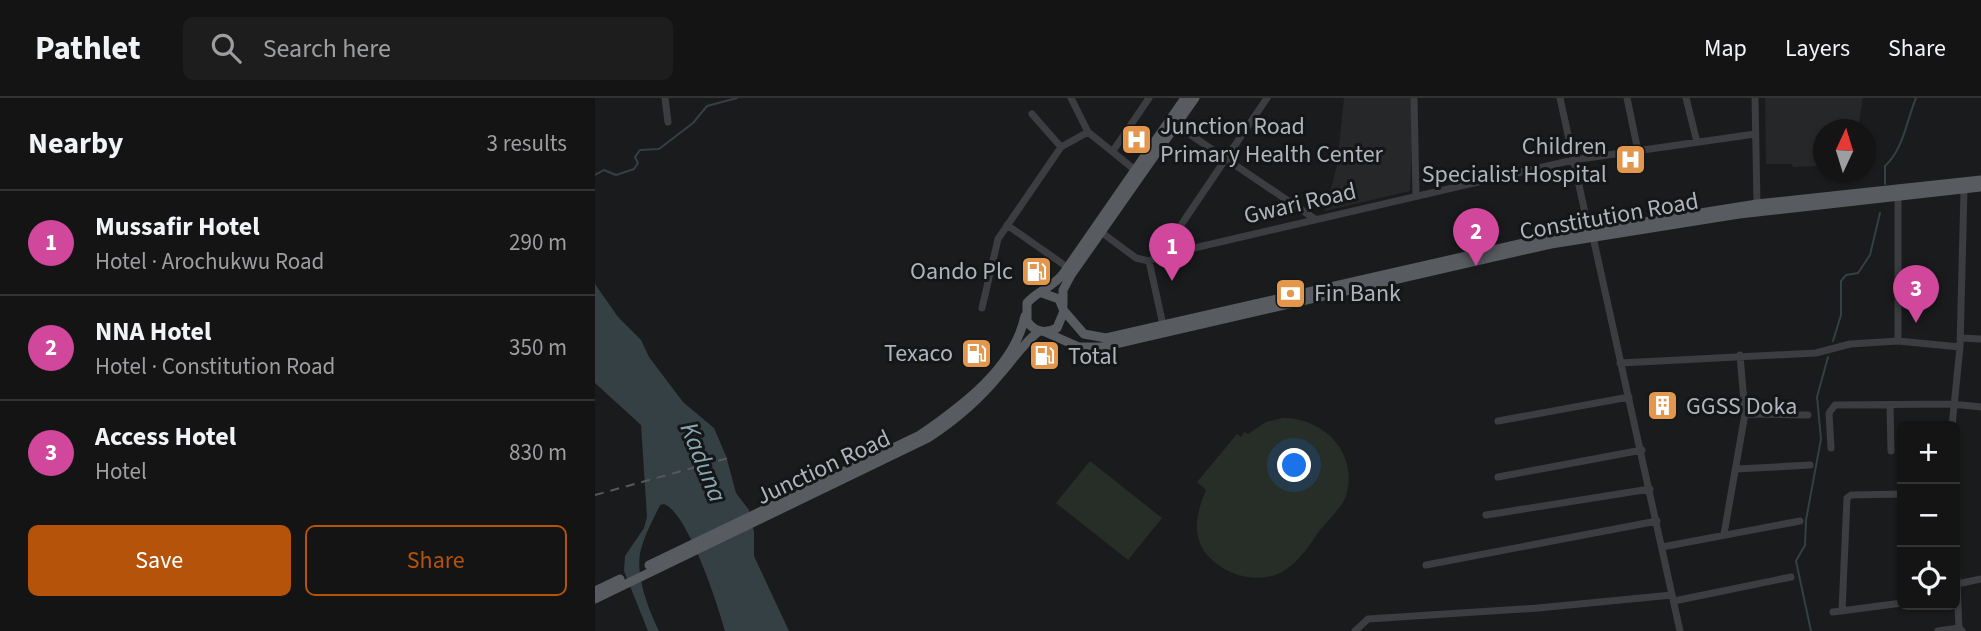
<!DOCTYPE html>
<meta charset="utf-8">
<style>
body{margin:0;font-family:"Source Sans 3",sans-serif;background:#1d1d1e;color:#f1f3f6}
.controls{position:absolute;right:21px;bottom:21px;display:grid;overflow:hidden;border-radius:10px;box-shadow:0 2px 5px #0004}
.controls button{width:63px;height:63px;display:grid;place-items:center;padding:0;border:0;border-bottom:2px solid #333334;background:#141415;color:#f1f3f6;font:35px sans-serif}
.compass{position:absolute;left:1218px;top:21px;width:63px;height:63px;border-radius:50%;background:#141415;box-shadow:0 2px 5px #0004;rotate:4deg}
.you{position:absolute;left:700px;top:368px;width:24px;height:24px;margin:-18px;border:5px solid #fff;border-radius:50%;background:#1a73e8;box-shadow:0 0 0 10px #1a73e833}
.badge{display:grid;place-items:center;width:46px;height:46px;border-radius:50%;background:#b45309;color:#fff;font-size:23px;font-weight:700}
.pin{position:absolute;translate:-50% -58px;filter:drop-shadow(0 2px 4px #0008)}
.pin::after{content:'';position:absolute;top:37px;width:24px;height:21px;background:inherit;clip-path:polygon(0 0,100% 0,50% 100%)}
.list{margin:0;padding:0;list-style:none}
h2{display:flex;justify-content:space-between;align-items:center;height:91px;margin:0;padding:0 28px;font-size:30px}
h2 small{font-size:23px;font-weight:400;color:#9d9ea0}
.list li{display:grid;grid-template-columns:46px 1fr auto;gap:21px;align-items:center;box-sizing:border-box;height:105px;padding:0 28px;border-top:2px solid #333334}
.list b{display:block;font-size:26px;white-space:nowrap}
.list p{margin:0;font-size:23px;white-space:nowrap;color:#9d9ea0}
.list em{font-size:23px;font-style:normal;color:#9d9ea0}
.actions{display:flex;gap:14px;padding:21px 28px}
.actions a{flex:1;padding:16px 0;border:2px solid #b45309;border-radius:10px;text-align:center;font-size:24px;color:#b45309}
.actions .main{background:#b45309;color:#fff}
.icon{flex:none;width:38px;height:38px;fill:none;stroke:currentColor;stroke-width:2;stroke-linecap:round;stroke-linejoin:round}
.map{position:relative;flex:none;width:1386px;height:533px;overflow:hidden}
header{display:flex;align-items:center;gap:42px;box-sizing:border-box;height:98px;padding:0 35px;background:#141415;border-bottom:2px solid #333334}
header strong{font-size:33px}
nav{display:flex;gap:38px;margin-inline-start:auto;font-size:24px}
.search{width:490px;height:63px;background:#1d1d1e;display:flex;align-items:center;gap:18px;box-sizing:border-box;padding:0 24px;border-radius:10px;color:#9d9ea0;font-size:26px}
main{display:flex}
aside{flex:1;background:#141415}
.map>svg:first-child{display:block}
</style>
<header>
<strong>Pathlet</strong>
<div class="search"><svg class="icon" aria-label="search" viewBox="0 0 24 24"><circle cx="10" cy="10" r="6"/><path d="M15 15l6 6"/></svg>Search here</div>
<nav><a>Map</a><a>Layers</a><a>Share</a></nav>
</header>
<main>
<aside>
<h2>Nearby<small>3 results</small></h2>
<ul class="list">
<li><span class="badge" style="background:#d1479c">1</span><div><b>Mussafir Hotel</b><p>Hotel · Arochukwu Road</p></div><em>290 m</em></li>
<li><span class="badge" style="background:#d1479c">2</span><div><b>NNA Hotel</b><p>Hotel · Constitution Road</p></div><em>350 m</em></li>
<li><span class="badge" style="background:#d1479c">3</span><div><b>Access Hotel</b><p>Hotel</p></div><em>830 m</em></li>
</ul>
<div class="actions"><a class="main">Save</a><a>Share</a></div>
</aside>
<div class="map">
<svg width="1386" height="533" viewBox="0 0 1386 533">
<rect width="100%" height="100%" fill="#1a1b1c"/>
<path fill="#262729" d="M749,0H819L815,93L730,113L742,67Z
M1170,0H1268L1263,31L1228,32V68L1198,69L1197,66H1171Z"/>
<path fill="#272e27" d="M688,320C729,320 764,355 751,398C747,410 733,422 725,432C715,446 705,463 690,472C668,487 634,479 616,461C595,441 601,415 611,392L602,384L642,336L646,339L649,334L653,336L671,324Z
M495,363L567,420L533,462L461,405Z"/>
<path fill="#354044" d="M0,186L23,219L46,242L54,259L88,304L119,330L131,358L141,395L154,412L159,434V458L194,533H130C123,507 93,415 69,406L65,407C59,420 51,434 47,448C38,473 53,510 64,533H53L29,473L30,458L49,430L52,419L46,327L0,285Z"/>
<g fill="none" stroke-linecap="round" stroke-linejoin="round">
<path stroke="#354044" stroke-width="2" d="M0,77L9,72L21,77L39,71L43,65L40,59L45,52L64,51L98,25L112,8L142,0
M1290,86V68C1309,50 1311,24 1321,0
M1238,243L1246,217V183L1251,177L1263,175L1275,157L1285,115
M1216,533L1201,463L1210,447L1211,422L1226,341L1222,299L1233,259"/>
<path stroke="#3c3d41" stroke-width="7" d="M70,0L73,24
M476,0L493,34L540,72
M819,0L821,98
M965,0L994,133
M1032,0L1043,53
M1091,0L1102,44
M1160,0L1162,106
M437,16L466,49
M581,27L720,121
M518,53L554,0
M412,127L472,169
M506,134L541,160L554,163L565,158L978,62L1160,36
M998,139L1085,533
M565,158L672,0
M554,163L568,227
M387,210L403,141L466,49L493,34
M1366,240L1386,241
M1303,243V98
M1025,265L1221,255L1255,246L1303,243L1365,249
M1295,307L1296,353
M1150,316L1213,317
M903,323L1034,299
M1357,328L1365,249L1369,92
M1236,350L1234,315L1240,307L1357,306L1386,309
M1142,371L1215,367
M903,379L1047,352
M891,417L1055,391
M1129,436L1150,316L1145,257
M1360,439L1364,530L1367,533
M1067,449L1205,423
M831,467L1062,423
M1362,486L1386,481
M1079,503L1196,479
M1247,513L1252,400L1256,397L1307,396
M1238,514L1307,505
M760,533L773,521L943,510L1077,497
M1343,533L1364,530"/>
<path stroke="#585b60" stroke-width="9" d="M447,195L464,201L469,213L462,230C450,236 439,234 432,223V205C442,193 457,190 468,176L590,0
M468,207V192L476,177L600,0
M469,213L489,236L511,240L955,139L1162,106L1386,82
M450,234L484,249H507L956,146L1144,116L1386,89
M54,467L325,337C367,308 419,270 430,218
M0,493L25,481
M0,501L333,340C361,322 386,300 407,274C419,260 429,245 444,233"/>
<path stroke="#55585c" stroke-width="2" stroke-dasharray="9 7" stroke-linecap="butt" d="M0,397L137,359"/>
</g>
<defs>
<symbol id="hospital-square" viewBox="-11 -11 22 22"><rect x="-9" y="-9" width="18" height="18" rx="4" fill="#e2974d" stroke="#151617"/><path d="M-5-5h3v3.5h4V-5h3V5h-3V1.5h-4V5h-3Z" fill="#fff"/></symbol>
<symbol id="fuel-square" viewBox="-11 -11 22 22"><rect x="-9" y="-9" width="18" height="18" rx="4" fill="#e2974d" stroke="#151617"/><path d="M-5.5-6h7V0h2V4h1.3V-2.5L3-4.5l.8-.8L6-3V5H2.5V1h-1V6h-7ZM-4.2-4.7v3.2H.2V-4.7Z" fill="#fff"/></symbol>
<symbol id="bank-square" viewBox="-11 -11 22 22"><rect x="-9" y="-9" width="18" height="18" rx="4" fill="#e2974d" stroke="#151617"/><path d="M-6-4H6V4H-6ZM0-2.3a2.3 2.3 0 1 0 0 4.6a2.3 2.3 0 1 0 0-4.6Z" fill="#fff"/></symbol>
<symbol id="building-square" viewBox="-11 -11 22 22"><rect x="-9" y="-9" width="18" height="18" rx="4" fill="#e2974d" stroke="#151617"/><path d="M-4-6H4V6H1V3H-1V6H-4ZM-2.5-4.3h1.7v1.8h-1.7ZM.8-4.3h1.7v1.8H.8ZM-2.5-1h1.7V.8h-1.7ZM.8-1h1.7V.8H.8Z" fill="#fff"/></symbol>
</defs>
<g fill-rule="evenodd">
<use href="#hospital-square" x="524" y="24" width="35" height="35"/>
<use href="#hospital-square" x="1018" y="44" width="35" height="35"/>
<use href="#fuel-square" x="424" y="156" width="35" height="35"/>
<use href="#bank-square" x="678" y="178" width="35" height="35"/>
<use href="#fuel-square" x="364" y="238" width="35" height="35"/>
<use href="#fuel-square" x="432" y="240" width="35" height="35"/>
<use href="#building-square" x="1050" y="290" width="35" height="35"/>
</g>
<g text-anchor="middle" stroke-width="6" stroke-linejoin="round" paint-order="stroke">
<g font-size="24" fill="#aeb4bb" stroke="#151617" text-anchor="start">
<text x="565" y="36">Junction Road<tspan x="565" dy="28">Primary Health Center</tspan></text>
<text x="1012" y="56" text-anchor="end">Children<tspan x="1012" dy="28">Specialist Hospital</tspan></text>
<text x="418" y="181" text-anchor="end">Oando Plc</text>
<text x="719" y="203">Fin Bank</text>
<text x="358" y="263" text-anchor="end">Texaco</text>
<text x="473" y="266">Total</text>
<text x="1091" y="316">GGSS Doka</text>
</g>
<g font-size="24" fill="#aeb4bb" stroke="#151617">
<text transform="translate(705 105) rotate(-13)" y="8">Gwari Road</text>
<text transform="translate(1014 118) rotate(-10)" y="8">Constitution Road</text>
<text transform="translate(228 369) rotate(-25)" y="8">Junction Road</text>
</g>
<g font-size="26" font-style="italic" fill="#89a6b2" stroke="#151617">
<text transform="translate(109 364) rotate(68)" y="9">Kaduna</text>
</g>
</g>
</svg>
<div class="controls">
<button>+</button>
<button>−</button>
<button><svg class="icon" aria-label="locate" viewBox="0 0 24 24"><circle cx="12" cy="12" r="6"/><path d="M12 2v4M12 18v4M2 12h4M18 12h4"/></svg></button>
</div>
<svg class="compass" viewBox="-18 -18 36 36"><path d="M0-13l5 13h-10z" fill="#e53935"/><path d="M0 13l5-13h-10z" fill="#9d9ea0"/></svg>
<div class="you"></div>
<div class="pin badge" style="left:577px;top:183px;background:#d1479c">1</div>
<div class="pin badge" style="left:881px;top:168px;background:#d1479c">2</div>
<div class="pin badge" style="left:1321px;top:225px;background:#d1479c">3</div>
</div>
</main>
